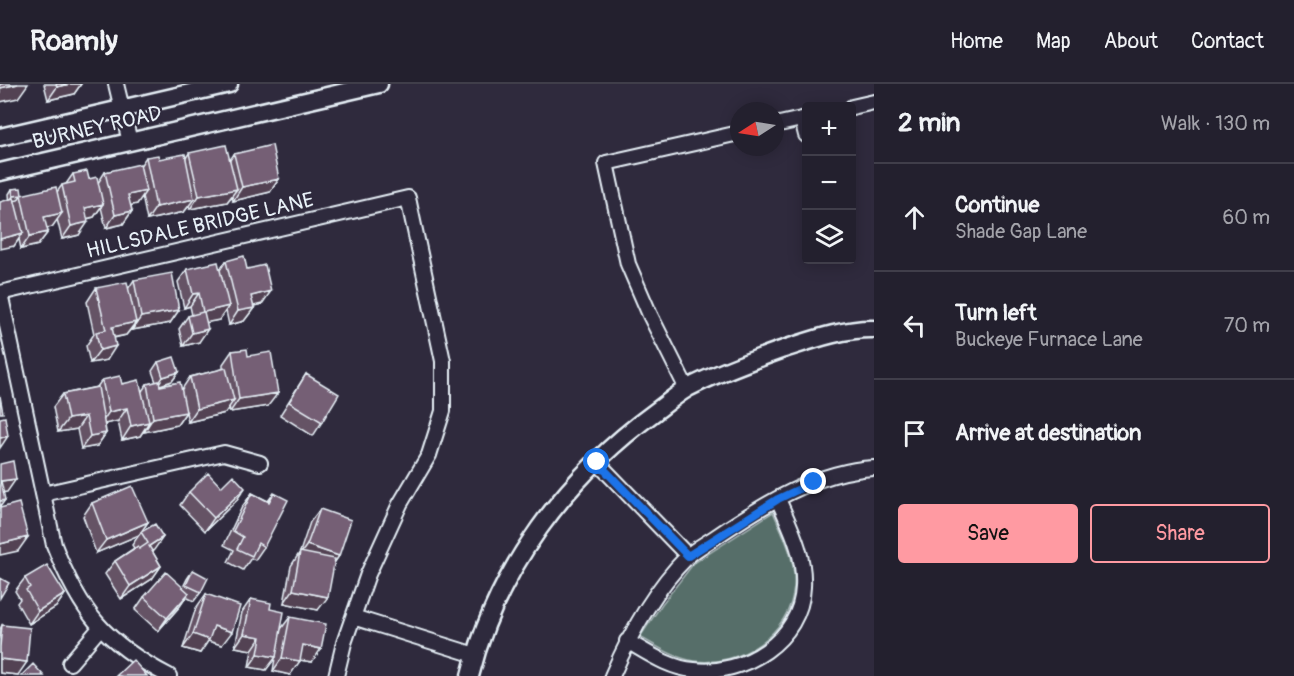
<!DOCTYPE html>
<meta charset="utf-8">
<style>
body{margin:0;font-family:Pangolin,sans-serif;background:#2f2d3a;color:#f1f3f6}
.controls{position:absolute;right:18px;top:18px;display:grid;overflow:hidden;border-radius:6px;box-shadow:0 3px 15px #0003}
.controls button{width:54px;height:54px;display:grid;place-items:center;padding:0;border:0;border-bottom:2px solid #403e4a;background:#23202e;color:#f1f3f6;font:30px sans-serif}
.compass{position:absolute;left:730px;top:18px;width:54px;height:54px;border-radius:50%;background:#23202e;box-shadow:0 3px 15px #0003;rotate:258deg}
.stop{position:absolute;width:18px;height:18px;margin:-14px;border:4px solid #1a73e8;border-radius:50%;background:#fff}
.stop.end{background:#1a73e8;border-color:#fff;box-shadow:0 2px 6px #0008}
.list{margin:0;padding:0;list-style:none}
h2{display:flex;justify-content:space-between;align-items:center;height:78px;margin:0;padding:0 24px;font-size:26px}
h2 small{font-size:20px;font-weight:400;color:#a3a3aa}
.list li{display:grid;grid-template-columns:39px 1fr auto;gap:18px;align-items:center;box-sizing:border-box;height:108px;padding:0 24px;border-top:2px solid #403e4a}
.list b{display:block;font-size:22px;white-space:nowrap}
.list p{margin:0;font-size:20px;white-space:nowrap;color:#a3a3aa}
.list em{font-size:20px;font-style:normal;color:#a3a3aa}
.actions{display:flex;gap:12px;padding:18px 24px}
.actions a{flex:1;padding:14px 0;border:2px solid #ff9aa2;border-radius:6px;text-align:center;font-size:21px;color:#ff9aa2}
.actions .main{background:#ff9aa2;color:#111}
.icon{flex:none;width:33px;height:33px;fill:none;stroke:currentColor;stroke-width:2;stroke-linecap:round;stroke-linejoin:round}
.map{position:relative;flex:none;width:874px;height:592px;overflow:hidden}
header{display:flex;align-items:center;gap:36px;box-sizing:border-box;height:84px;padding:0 30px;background:#23202e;border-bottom:2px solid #403e4a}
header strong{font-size:28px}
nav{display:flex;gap:33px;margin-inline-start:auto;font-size:21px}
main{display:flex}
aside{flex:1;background:#23202e}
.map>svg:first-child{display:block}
</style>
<header>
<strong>Roamly</strong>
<nav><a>Home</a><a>Map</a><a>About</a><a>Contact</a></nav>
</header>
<main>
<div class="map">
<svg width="874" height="592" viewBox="0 0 874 592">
<rect width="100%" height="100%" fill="#2f2a3d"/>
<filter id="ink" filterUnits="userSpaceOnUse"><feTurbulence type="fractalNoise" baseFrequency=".0167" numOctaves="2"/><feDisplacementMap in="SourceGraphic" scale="12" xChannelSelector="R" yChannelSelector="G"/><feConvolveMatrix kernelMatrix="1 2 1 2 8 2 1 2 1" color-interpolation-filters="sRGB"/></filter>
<g filter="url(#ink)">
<path fill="#576e69" stroke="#a0b0b0" stroke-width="1.5" d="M773,428C784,452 796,476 794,503C790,550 740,583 695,577C674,574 658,563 640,553L662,520L694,479Z"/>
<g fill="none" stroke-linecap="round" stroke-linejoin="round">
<defs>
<path id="minor" d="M116,0L130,58
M852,23L874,18
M802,35L806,51
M775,41L806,34
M687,305L650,231L628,180L606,79L739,49
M597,378L688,472
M43,410L224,369L260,379
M353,533L475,571
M627,557C648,569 669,584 694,586C744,592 801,556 803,503C805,470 790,443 778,415
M70,579L100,544
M169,592C105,559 80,528 54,461L0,209L408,114L443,277V327L429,371L400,420L368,490L344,559L336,592
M612,592C630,550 654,506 687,473C695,465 707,459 717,452C763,421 817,387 874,384"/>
<path id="tertiary" d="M0,53L229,0
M0,88L379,0
M470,592C496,486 567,392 655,328C666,320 676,311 688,304C717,289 750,277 781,266C809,257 844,244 874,245"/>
</defs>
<use href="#minor" stroke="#e8f1f8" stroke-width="18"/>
<use href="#tertiary" stroke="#e8f1f8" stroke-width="21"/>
<use href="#minor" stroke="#2f2a3d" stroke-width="14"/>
<use href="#tertiary" stroke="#2f2a3d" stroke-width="16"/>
</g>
<path fill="#655265" stroke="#e8f1f8" stroke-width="1.5" d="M44,0H81L74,10L48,16Z
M189,69L230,76L234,70L279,95L270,108L233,117L232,112L227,118L190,125L189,122L184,128L147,136L142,112L137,120L131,121L132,127L123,140L106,144L101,123L94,133L87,135L79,151L62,155L57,135L52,143L47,144L48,148L38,161L21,165L19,155L14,162L9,110L12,105L22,111L57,108L62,101L66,100L73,90L98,99L105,88L140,82L146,73L159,75L186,74Z
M226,177L247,185L262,220L253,222L254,224L244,237L229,241L226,227L219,236L207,238L199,258L183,262L179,245L188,232L192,231L190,222L184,224L178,198L187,185L220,186Z
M134,196L179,226L170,239L132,246V244L126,251L114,254L107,276L90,279L86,262L94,250L87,218L96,204L128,205Z
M232,267L248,272L268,322L230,328L229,322L225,329L188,338L186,328L177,341L144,348V346L140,352L122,356L118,337L105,340L106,349L97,362L81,365L77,345L58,348L53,323L63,310L97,303L102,296L122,300L142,307L147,300L156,298L152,287L158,278L179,288L172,297L160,301V302L182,305L190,293L223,285V280Z
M306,290L322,338L313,352L280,331Z
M221,403L236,417L205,447L180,421L189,408Z
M252,409L268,417L274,409L264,463L255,476L251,474L243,486L228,478L234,466L224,461L242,423Z
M92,419L148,438L139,451L96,469L83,432Z
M320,425L339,472L334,479L318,526L284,519L291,482L300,468L310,438Z
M141,448L163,453L152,467L161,482L152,495L121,515L105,490L115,477L134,464L132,461Z
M193,486L201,508L194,517L186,513L180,522L158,547L135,526L144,513L183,503L187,495Z
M25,494L65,510L56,523L29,540L17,519L20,515L15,507Z
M206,510L222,561L208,557L200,569L183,564L196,524Z
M251,515L270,525L281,545L290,533L312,578L300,576L290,591L273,587L275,574L266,586L249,583L252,566L235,563L242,528Z
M2,541L18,591L0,589V545Z"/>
<path fill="#524252" stroke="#e8f1f8" stroke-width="1.5" d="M18,0H28L18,14L0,18V4Z
M70,0H81L74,10L48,16L57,3Z
M279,95L270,108L233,117L242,103Z
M237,105L227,118L190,125L199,112Z
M146,107L137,120L119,124L128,111Z
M21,111L18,116L10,117L13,112Z
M194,115L184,128L147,136L156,123Z
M103,120L94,133L76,137L85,124Z
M132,127L123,140L106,144L115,131Z
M62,129L52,143L35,146L44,133Z
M88,138L79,151L62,155L71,142Z
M48,148L38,161L21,165L30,152Z
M23,149L14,162L0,165V155Z
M271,207L262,220L242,225L251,212Z
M199,209L190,222L184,224L193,210Z
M229,222L219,236L195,241L204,228Z
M254,224L244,237L229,241L238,227Z
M179,226L170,239L132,246L141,233Z
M136,238L126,251L102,256L112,243Z
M208,245L199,258L183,262L192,249Z
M116,262L107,276L90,279L100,266Z
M179,288L172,297L157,302L163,293Z
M278,309L268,322L230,328L239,315Z
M234,316L225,329L188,338L197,325Z
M127,324L118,337L100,341L109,328Z
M186,328L177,341L144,348L153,334Z
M86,332L77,345L58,348L68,335Z
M149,338L140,352L122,356L131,342Z
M106,349L97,362L81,365L90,352Z
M8,352L0,364V354Z
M16,395L7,408L0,409L1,397Z
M245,404L236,417L205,447L214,434Z
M5,416L0,423V417Z
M148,438L139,451L96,469L106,456Z
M28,453L18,467L0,471V460Z
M163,453L154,466L140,475L149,462Z
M307,461L339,472L330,485L299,472Z
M161,482L152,495L121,515L130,502Z
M293,506L328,513L318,526L284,519Z
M189,509L180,522L158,547L167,534Z
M65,510L56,523L29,540L38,527Z
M214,542L232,548L222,561L208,557L200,569L183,564L193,550Z
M244,550L261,553L252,566L235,563Z
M303,561L321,565L312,578L293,575Z
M258,570L276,573L266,586L249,583Z
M282,574L300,577L290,591L273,587Z
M0,575L27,578L18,591L0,589Z"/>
<path fill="#755f75" stroke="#e8f1f8" stroke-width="1.5" d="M0,0H18L0,4Z
M56,0H70L57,3Z
M226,61L237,105L199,112L189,69Z
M272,61L279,95L242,103L234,70Z
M185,70L194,115L156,123L146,73L158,71L159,75Z
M140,80L146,107L128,111L132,127L115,131L105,88Z
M87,87L89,95L97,93L103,120L85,124L88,138L71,142L62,101L75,98L73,90Z
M56,103L62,129L44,133L48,148L30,152L21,111Z
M21,104L22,111L13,112L12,105Z
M14,114L23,149L0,155V118Z
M244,172L247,185L265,181L271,207L251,212L254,224L238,227L226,177Z
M218,178L229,222L204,228L208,245L192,249L188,232L203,228L199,209L193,210L187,185Z
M172,189L179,226L141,233L134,196Z
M127,198L136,238L112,243L116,262L100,266L96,248L106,246L96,204Z
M247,265L248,272L271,268L278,309L239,315L232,267Z
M174,273L179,288L163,293L158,278Z
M226,284L234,316L197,325L190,293Z
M306,290L339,310L322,338L289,318Z
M120,292L122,300L139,296L149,338L131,342L127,324L109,328L102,296Z
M159,297L160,302L180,298L186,328L153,334L147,300Z
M98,303L106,349L90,352L86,332L68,335L63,310Z
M0,312L3,329H0Z
M5,333L8,352L0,354V334Z
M13,377L16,395L1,397L5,416L0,417V380Z
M208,389L221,403L233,391L245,404L214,434L189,408Z
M132,402L148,438L106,456L92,419Z
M252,409L269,418L274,409L288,416L264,463L258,459L252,472L237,465L243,453L233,447Z
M19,419L28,453L0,460V424Z
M320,425L351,436L339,472L307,461Z
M155,440L163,453L149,462L161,482L130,502L115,477L138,462L139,465L148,459L141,448Z
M300,468L335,475L328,513L293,506Z
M47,481L65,510L38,527L26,506L30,503L25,494Z
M193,486L208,494L201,508L186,501Z
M166,488L189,509L167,534L144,513Z
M0,494L9,499L0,514Z
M206,510L240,522L232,548L214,542L209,556L193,550Z
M251,515L271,519L270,525L284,528L276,573L258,570L261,553L244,550Z
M290,533L326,540L321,565L303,561L300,577L282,574Z
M2,541L30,544L27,578L0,575V563Z
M133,576L147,592H116Z
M33,580L44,592H21Z"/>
</g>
<g fill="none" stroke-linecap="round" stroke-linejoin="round" filter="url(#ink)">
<path stroke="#1a73e8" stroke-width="8" d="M597,378L688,472L778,415L814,398"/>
</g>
<g text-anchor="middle" stroke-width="4.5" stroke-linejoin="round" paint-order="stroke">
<g font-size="21" fill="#e8f1f8" stroke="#2f2a3d">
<text transform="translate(97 43) rotate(-13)" y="7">BURNEY ROAD</text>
<text transform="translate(200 141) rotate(-13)" y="7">HILLSDALE BRIDGE LANE</text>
</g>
</g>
</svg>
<div class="controls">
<button>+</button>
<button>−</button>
<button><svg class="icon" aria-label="layers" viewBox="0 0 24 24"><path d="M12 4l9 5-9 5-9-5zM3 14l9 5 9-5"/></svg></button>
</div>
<svg class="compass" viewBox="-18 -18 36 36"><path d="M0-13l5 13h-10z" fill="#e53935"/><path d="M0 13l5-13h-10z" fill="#a3a3aa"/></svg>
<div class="stop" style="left:597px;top:378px"></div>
<div class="stop end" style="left:814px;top:398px"></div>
</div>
<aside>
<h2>2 min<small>Walk · 130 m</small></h2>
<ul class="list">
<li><svg class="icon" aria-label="ahead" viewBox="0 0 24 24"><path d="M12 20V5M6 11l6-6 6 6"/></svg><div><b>Continue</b><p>Shade Gap Lane</p></div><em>60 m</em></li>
<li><svg class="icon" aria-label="left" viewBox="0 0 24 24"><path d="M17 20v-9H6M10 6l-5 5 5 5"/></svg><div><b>Turn left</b><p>Buckeye Furnace Lane</p></div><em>70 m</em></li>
<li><svg class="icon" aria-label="arrive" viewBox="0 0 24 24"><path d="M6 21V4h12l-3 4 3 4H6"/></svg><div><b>Arrive at destination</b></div></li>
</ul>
<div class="actions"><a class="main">Save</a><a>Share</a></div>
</aside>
</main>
